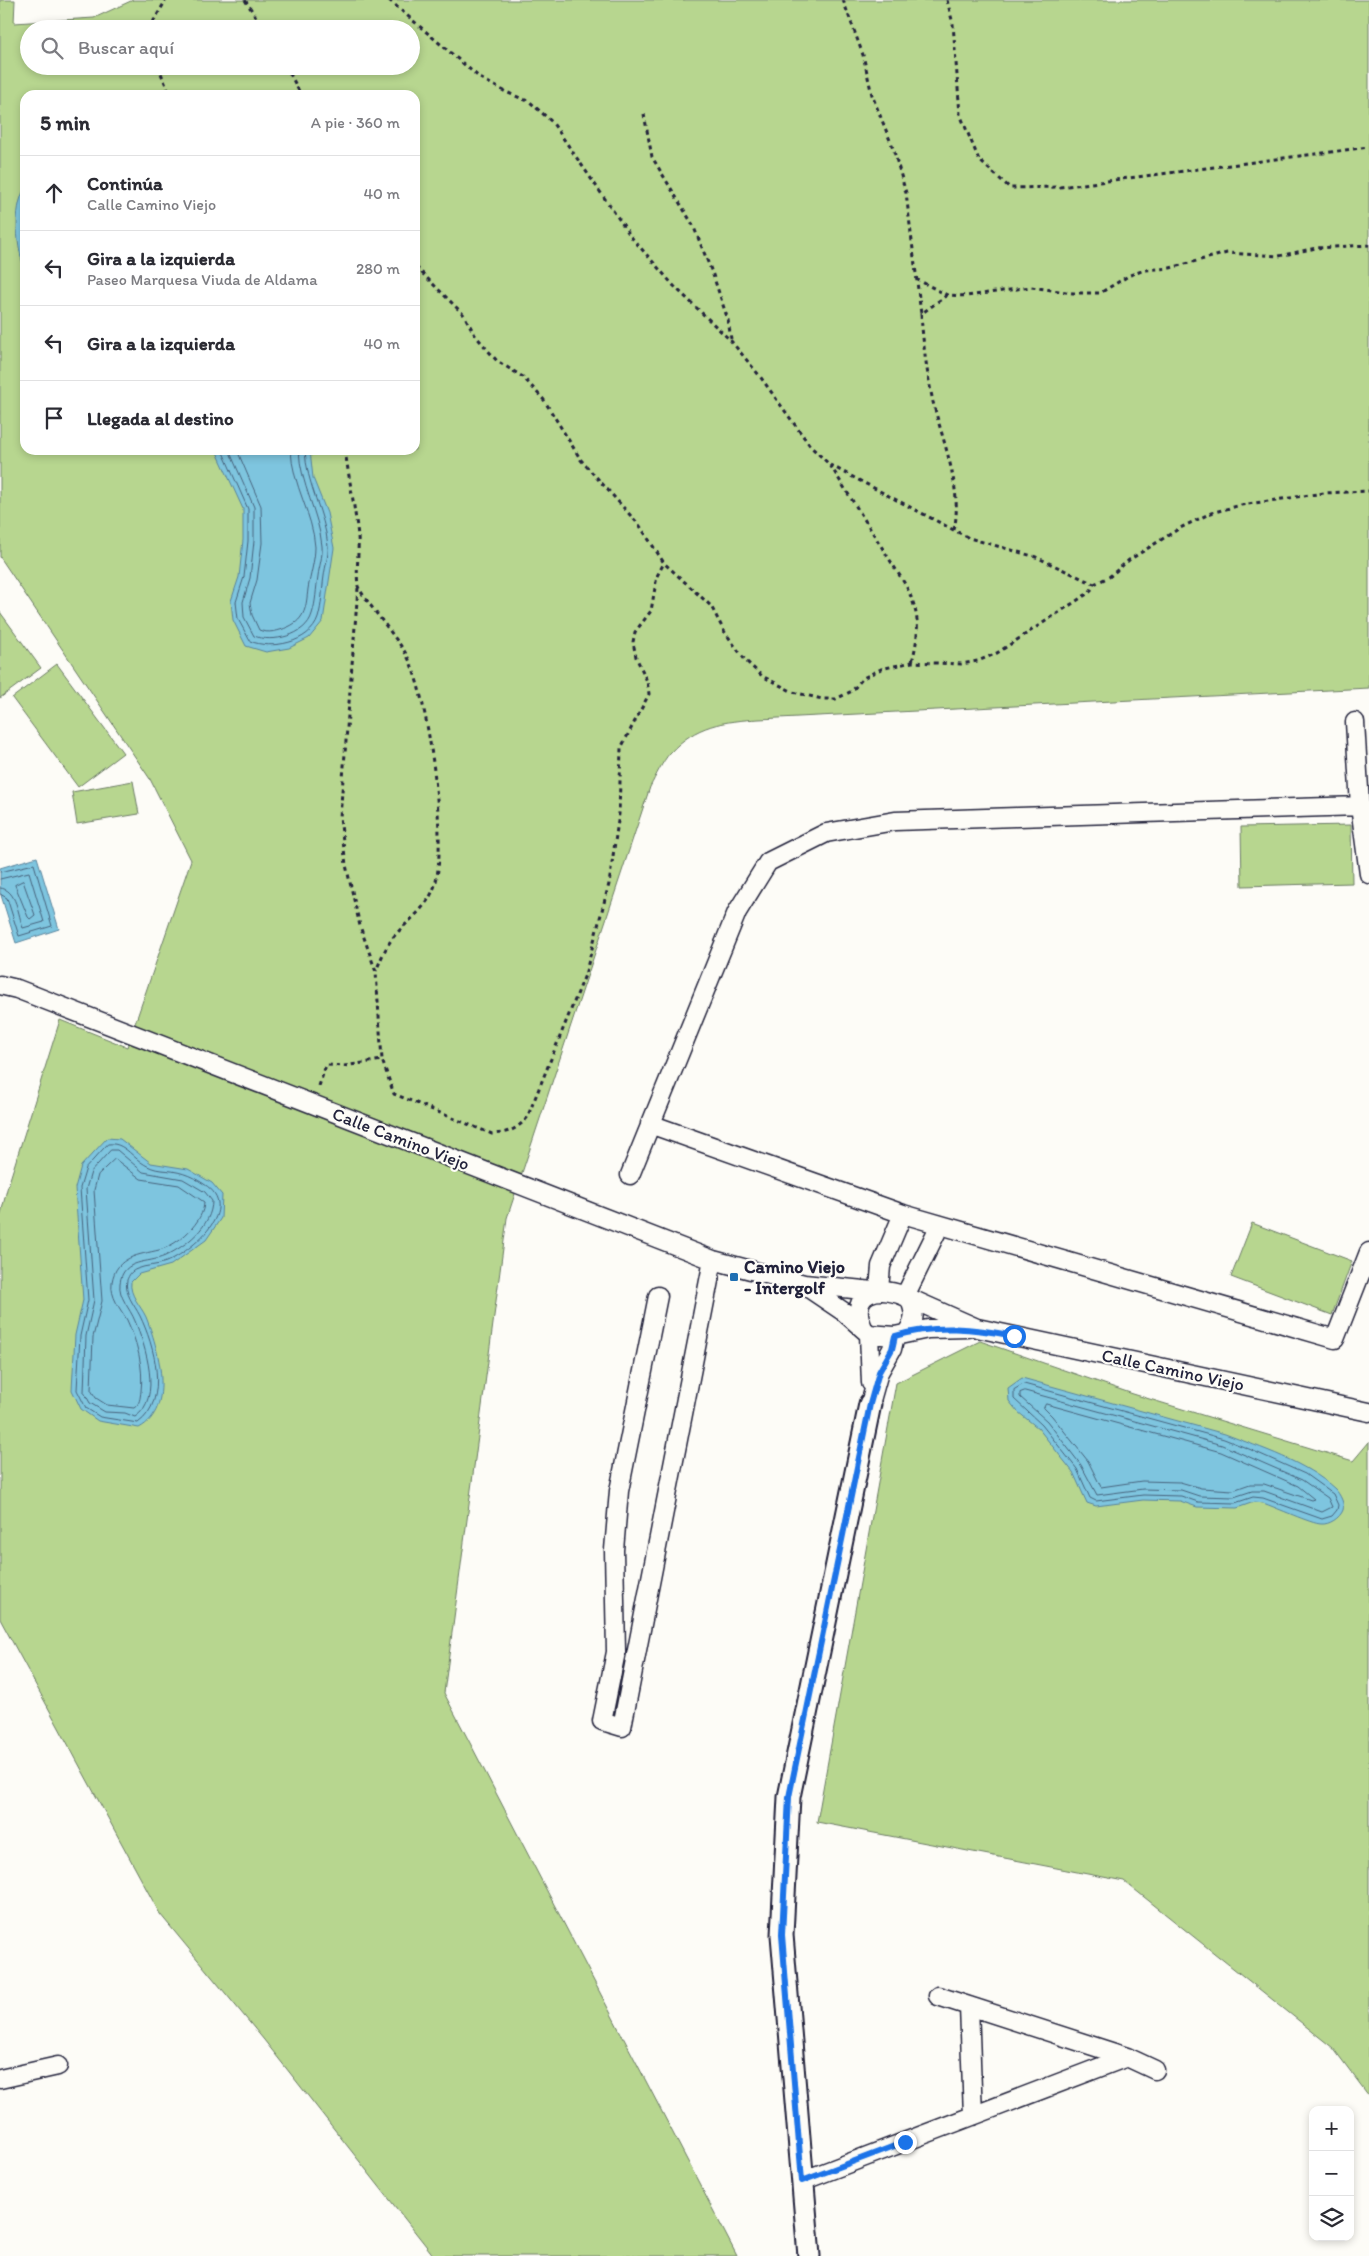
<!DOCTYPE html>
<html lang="es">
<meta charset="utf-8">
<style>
body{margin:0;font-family:Itim,sans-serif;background:#f2f2f3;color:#2b2b33}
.controls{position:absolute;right:15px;bottom:15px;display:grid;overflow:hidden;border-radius:10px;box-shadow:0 2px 8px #0003}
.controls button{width:45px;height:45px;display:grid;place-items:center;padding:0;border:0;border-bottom:1px solid #e1e1e2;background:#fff;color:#2b2b33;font:25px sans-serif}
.stop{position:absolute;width:15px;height:15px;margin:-11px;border:4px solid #1a73e8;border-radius:50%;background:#fff}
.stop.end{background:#1a73e8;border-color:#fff;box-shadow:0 1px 5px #0008}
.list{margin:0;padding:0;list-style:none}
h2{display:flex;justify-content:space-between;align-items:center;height:65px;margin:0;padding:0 20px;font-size:21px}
h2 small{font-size:16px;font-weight:400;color:#7c7c81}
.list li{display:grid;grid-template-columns:32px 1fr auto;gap:15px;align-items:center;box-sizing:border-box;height:75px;padding:0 20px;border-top:1px solid #e1e1e2}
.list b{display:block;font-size:19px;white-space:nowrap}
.list p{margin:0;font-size:16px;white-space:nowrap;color:#7c7c81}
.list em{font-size:16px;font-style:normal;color:#7c7c81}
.icon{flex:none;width:28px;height:28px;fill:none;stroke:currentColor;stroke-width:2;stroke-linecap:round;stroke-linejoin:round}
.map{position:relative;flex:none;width:1369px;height:2256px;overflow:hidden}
.search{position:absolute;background:#fff;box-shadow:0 2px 8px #0003;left:20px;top:20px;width:400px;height:55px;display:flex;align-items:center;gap:12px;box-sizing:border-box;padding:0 18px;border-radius:28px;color:#7c7c81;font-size:19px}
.panel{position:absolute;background:#fff;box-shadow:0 2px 8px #0003;left:20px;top:90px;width:400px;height:365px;border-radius:15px}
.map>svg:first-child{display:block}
</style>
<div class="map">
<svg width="1369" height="2256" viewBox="0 0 1369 2256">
<rect width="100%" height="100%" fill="#fdfcf7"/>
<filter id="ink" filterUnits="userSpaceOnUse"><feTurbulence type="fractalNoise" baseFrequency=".02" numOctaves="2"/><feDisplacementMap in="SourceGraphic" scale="10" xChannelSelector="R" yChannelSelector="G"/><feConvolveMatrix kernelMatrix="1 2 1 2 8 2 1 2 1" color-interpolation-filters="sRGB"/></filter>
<g filter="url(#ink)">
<path fill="#b7d68f" stroke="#6c7c65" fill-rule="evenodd" d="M0,0H15L14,23L94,18L133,0H1369V688L759,719C724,721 695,725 670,753C662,762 656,776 650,787L507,1218L444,1693L737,2256H434L264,2040L160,1914L0,1619V1218L7,1189L60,1020L127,1047L191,860L150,779L0,557ZM29,29H411V66H29ZM25,95H415V450H25Z
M0,612L41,668L0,698Z
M57,664L123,753L78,787L12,698Z
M133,781L139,814L77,824L72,792Z
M1351,825L1352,883L1242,886L1241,827Z
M1252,1223L1352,1261L1332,1315L1231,1277Z
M980,1341L1133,1394L1353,1461L1369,1442V2096L1333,2048L1124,1881L817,1822L896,1383Z"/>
<path fill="#7ec5df" stroke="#59849d" d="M25,188V271C17,247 12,211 25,188Z
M216,450H310L313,478L327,513L334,548L323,621L309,638L289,648L266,652L246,646L233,620L231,601L239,577L243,540V509Z
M37,857L59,929L16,943L0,892V868Z
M107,1138L120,1139L151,1163L188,1169L212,1183L222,1195L221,1218L206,1240L171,1265L139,1274L131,1282C129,1295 141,1306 146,1317C158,1347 176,1409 139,1428L98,1421L81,1409L72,1390L75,1335L83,1300L75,1188L81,1166Z
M1022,1378L1225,1434C1261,1448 1306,1462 1335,1489C1340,1494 1345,1504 1343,1510C1340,1518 1329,1525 1321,1524C1312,1524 1275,1507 1263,1503L1254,1502L1237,1508L1197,1507L1180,1501L1143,1500L1096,1506L1087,1503L1073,1472L1038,1428L1018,1412L1009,1401L1008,1388Z"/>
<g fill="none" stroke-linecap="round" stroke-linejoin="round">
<path stroke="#47637d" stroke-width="1" d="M222,450L248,509V541L244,577L236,602L238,619L250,641C271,650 310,643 318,618C322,605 322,589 324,576C325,567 329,555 328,546C325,513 306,484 305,450
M229,450L254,507V541L250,578L243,602L244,617L254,636C272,643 306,636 312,614C316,602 316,589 318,576C319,567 323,556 322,546C319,513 300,484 299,450
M237,450L261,506L262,543L257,580L250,603L252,615L259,630C268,634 279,631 288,627C306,619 306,606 308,589C310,576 315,560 315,547C313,514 292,485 291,450
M0,872L34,864L52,926L19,936L7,898L0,894
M0,879L29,872L44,922L23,928C18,915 17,889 0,888
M23,881L35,915L30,919L28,917L15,885Z
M108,1144C129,1141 134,1167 161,1170C178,1171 189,1174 204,1184C243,1208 192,1251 166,1262C157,1266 146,1265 137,1269C131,1271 129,1275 127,1280C124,1294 134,1304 140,1316C154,1345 170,1400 138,1423L100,1417L86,1408L77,1390L80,1336L88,1300L80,1188L86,1168Z
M111,1150H117L143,1172L183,1179L205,1192L212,1201C212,1226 186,1246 165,1256C148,1264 123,1258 120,1283C118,1297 130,1308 135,1321C145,1345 163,1399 135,1417L125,1413L105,1412L90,1403L84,1392L86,1336L94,1300L86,1189L91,1172Z
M115,1159L141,1179L179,1185L204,1202C204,1222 178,1245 159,1250C139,1255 116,1256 112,1282C110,1297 120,1308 127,1320C137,1342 144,1367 141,1391C140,1398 140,1404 134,1408L107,1405L96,1398L91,1390L93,1337L102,1301L94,1190L98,1175Z
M1024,1384L1224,1439L1249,1449L1305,1474L1333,1494L1338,1505L1337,1510L1332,1516L1322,1519L1263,1498L1253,1497L1235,1503L1198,1502L1181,1496L1143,1495L1096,1501L1090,1498L1077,1469L1042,1425L1014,1399V1390Z
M1025,1391L1222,1445L1302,1480L1328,1498L1332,1507L1322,1512L1264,1491H1252L1234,1497L1199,1496L1181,1490L1143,1489L1097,1495L1081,1465L1047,1421L1020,1397V1393Z
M1046,1404L1221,1452L1298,1486L1314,1499L1311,1500L1264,1484H1250L1233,1490L1201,1488L1180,1482L1142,1481L1101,1487L1088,1461L1052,1416L1044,1408Z"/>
<defs>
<path id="minor" d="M1355,722L1360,806L1369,874
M0,985L17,989L713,1260L804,1284L873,1291
M650,1124L903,1214L1335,1339L1369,1252
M630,1175L737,912L768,862L826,833L895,821L1360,806
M804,1285L844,1312L869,1334L895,1336L928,1329L968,1328
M879,1290L881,1266L903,1214
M658,1296L619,1491L614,1550L616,1652L602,1721L622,1727L713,1260
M905,1296L940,1225
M909,1298L977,1328L1369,1412
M863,1328C847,1290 881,1284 909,1298C915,1311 916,1321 907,1332
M869,1334L871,1383
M870,1404L879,1372L892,1349L895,1336
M969,2006L973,2116
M1127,2057L1155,2070
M0,2079L58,2066
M802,2181L1127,2057L938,1996"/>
<path id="tertiary" d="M809,2256L782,1935L789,1797L870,1404"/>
</defs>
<use href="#minor" stroke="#22223b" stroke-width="21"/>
<use href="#tertiary" stroke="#22223b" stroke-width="25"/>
<path stroke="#22223b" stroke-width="3" stroke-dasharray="4 4" stroke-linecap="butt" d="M245,0L264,29
M389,0L480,78L506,92L530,102L552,122L632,238L674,286L731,341L759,375L811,447L830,465L969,538L1036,557L1094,584L1090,592L997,653L978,661L961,664L912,662L881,669L863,678L852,691L836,699H822L793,692L762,676L745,660L724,631L711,606L664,563L640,526L581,460L544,400L523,377L497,361L475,335L464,315L415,266
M843,0L863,55L872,95L893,148L906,193L921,314
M947,0L953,24L960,114L979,160L1010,188L1060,187L1369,147
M149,29L166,0
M158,66L170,95
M286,66L301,95
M644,114L652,157L693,225L713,275L728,320L731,339
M916,279L947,295L967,296L1031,287L1073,293H1100L1130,275L1145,270L1170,268L1227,253L1279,256L1316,248L1369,245
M947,295L921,314C923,344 927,373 933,402C943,442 963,490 954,530
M345,450C349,479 355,508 358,536C359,553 356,570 358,586C360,594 399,641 406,654C428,690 448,844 435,885C428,907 411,918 396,934C386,945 381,959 376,971
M830,465L905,584C920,613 920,630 912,662
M1094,584L1109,577L1129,560L1180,528L1211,513L1241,505L1324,493L1369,491
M358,588L340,817L346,865L360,926L376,972L382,1060L394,1094L492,1134C508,1133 516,1130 527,1118L585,975L609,884L619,814L621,748L649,694L647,681L636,657L633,642L635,632L651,611L657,576L664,563
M319,1086L326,1065L344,1066L382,1060"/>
<use href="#minor" stroke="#fdfcf7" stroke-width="18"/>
<use href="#tertiary" stroke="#fdfcf7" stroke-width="21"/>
</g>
</g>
<g fill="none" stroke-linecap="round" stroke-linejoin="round" filter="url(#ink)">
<path stroke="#1a73e8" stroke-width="6" d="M905,2142L802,2181L782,1935L789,1797L870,1404L879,1372L892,1349L895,1336C935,1324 975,1328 1014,1336"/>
</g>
<rect fill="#1f6fb2" stroke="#fdfcf7" stroke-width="2" x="729" y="1272" width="10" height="10" rx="2.5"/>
<g text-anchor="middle" stroke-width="4.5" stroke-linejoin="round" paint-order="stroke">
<g font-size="18" fill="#22223b" stroke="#fdfcf7">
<text transform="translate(401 1139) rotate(21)" y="6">Calle Camino Viejo</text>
<text transform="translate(1173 1370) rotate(12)" y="6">Calle Camino Viejo</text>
</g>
<g font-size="18" font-weight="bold" fill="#22223b" stroke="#fdfcf7" text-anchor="start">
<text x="744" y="1273">Camino Viejo<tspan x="744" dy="21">- Intergolf</tspan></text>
</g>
</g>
</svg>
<div class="controls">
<button>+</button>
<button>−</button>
<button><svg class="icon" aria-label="layers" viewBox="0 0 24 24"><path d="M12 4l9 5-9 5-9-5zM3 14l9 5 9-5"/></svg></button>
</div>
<div class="stop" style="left:1014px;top:1336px"></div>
<div class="stop end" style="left:905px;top:2142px"></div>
<div class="search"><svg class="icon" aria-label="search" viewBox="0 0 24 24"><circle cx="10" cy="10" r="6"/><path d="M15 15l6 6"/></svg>Buscar aquí</div>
<section class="panel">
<h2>5 min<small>A pie · 360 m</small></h2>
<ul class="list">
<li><svg class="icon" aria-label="ahead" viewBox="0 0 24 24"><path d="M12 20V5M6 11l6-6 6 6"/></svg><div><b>Continúa</b><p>Calle Camino Viejo</p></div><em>40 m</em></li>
<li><svg class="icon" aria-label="left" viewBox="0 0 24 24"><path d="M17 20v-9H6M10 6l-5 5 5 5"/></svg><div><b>Gira a la izquierda</b><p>Paseo Marquesa Viuda de Aldama</p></div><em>280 m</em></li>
<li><svg class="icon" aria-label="left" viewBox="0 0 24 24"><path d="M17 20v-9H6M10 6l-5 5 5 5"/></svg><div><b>Gira a la izquierda</b></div><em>40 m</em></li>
<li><svg class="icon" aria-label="arrive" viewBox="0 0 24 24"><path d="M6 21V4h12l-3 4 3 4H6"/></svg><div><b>Llegada al destino</b></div></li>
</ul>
</section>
</div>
